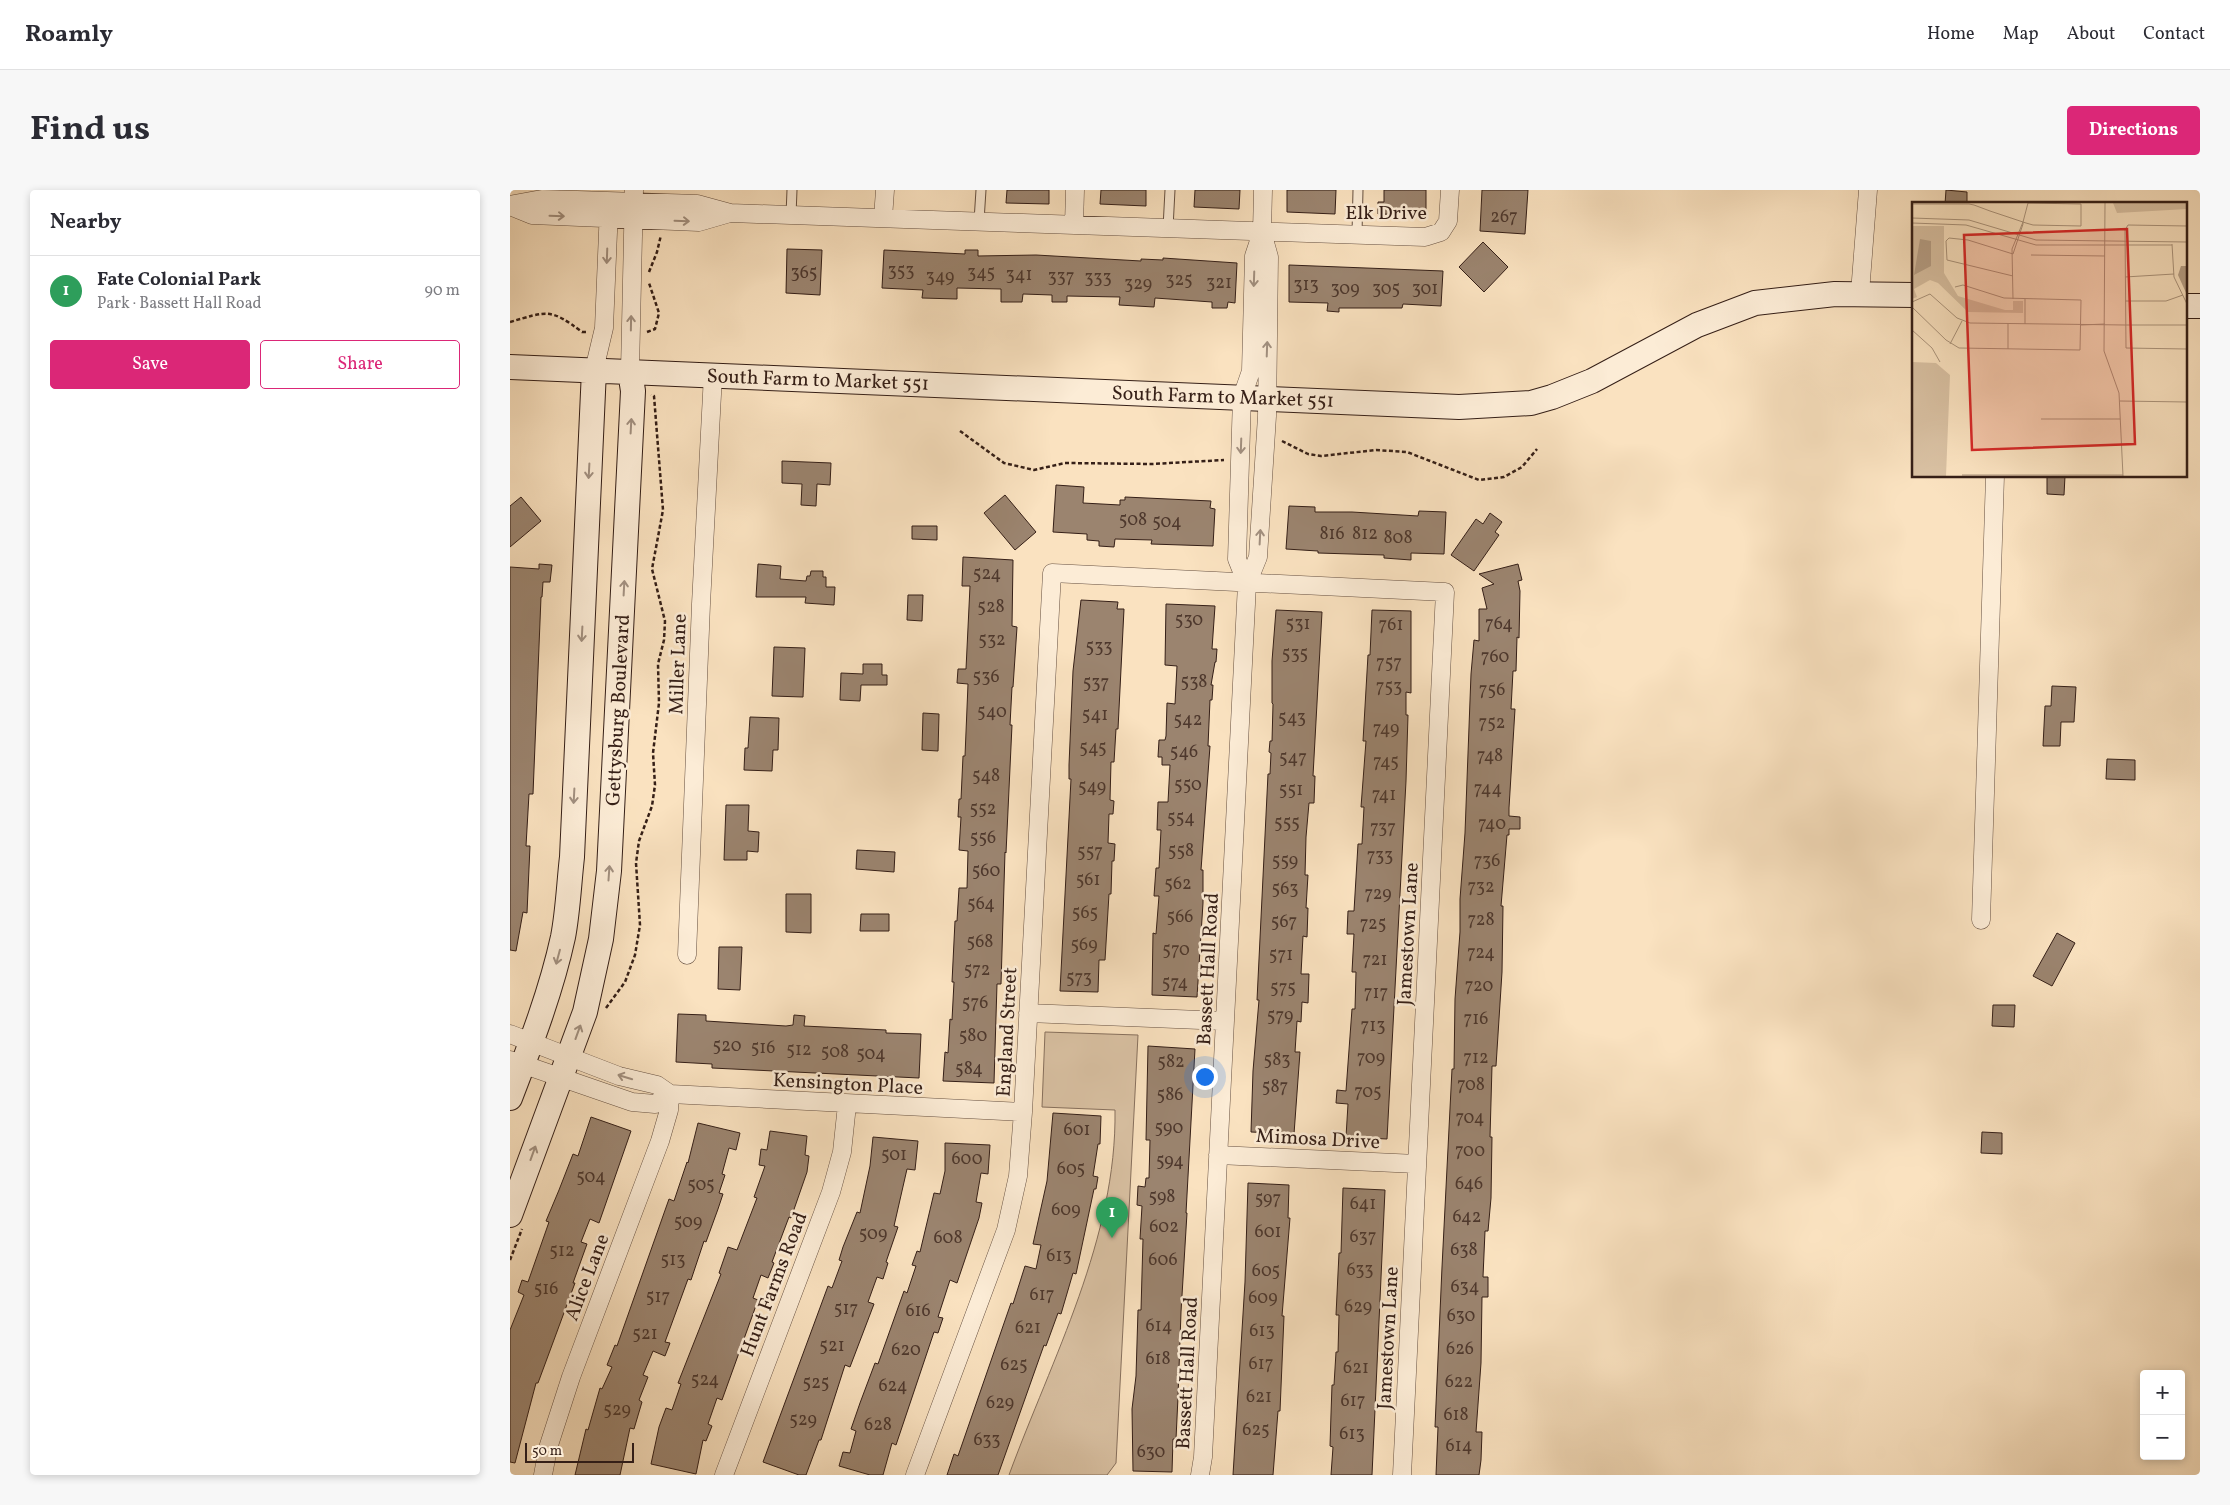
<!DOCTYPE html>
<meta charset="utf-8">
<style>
body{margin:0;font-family:Vollkorn,serif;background:#f7f7f7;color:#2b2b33}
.controls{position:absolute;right:15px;bottom:15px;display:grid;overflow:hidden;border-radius:5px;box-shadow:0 2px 8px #0003}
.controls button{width:45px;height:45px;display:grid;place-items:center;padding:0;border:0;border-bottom:1px solid #e1e1e2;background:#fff;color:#2b2b33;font:25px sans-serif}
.scale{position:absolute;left:15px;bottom:12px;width:109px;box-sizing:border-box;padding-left:5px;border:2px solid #351f17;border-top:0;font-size:14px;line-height:18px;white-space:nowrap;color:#351f17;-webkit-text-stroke:4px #fcecd6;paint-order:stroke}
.you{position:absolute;left:694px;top:886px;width:18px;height:18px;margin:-12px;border:4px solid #fff;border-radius:50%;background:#1a73e8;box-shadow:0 0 0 8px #1a73e833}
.badge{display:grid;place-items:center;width:32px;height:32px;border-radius:50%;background:#db2777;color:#fff;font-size:16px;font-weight:700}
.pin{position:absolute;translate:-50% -41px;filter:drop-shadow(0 1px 2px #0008)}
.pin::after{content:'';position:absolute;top:26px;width:18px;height:15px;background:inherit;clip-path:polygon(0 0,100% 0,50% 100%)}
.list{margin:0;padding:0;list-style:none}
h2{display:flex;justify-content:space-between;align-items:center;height:65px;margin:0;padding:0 20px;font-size:21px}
h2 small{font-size:16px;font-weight:400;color:#7c7c81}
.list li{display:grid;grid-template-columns:32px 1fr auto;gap:15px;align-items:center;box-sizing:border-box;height:70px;padding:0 20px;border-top:1px solid #e1e1e2}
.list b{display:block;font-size:19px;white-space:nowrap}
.list p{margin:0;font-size:16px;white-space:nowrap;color:#7c7c81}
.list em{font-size:16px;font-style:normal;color:#7c7c81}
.actions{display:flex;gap:10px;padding:15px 20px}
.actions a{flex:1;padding:11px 0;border:1px solid #db2777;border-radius:5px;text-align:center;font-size:18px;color:#db2777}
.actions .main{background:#db2777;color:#fff}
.map{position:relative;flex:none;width:1690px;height:1285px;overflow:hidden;border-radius:5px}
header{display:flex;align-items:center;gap:30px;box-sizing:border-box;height:70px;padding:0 25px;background:#fff;border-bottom:1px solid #e1e1e2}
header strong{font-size:24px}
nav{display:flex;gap:28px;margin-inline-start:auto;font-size:18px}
.intro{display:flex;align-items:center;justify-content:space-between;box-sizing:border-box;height:120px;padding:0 30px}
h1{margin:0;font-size:35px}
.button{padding:12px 22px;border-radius:5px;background:#db2777;color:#fff;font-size:18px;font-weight:700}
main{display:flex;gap:30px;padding:0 30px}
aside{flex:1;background:#fff;border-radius:5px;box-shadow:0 2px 8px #0003}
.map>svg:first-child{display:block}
</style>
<header>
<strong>Roamly</strong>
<nav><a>Home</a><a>Map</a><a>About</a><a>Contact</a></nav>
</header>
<div class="intro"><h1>Find us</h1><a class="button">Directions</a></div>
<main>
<aside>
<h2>Nearby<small></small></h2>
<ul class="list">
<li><span class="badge" style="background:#2e9e5b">1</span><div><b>Fate Colonial Park</b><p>Park · Bassett Hall Road</p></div><em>90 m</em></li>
</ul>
<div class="actions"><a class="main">Save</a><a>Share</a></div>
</aside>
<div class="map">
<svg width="1690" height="1285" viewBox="0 0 1690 1285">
<rect width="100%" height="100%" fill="#fae2c0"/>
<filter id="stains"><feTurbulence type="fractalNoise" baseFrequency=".004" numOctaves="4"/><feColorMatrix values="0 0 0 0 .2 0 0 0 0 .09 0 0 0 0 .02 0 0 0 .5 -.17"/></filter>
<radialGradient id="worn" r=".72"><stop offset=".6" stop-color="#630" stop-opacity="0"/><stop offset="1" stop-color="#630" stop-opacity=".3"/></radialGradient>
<path fill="#d9c1a3" stroke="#87705d" d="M535,842L628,845L606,1273L597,1285H499C542,1168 607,1048 605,920L532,917Z"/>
<path fill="#9b846f" stroke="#351f17" d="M497,0H539V14L496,13Z
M591,0H636V16L590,14Z
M685,0H730L729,19L684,17Z
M777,0H826L825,24L777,22Z
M874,0H916V25L868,24V12H874Z
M972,0H1018L1015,44L970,41Z
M1436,0L1457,2V14H1435Z
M973,52L998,77L974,102L949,77Z
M277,59L312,60L310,105L276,103Z
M374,60L455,64V60H468V66L526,65L631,71V69L653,70V68L727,73L725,113L718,112L717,118H702V112L645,108L644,117L609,115L610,107L557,106V112H542V105L513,104L512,112H491V99L447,98V109L412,108L413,100L372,98Z
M779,75L933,81L931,116L893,114L892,118H829V122L817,121L818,113L779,112Z
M272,271L321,273L320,295L307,294L306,316L291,315L292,294L272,293Z
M1537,286H1555L1554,305L1537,304Z
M546,295L574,297L573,313L610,315V310H615V307L701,311L700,318L705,319L703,356L641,354L642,350L605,349L604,357L589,356V351L577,350V344L543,342Z
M495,305L526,342L505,360L474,323Z
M11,307L31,331L0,357V316Z
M779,316L805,317V322H842L908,326L909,321L936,322L934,364L901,363V370L874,368V365L808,363V361L776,359Z
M980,323L992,332L985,342L989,345L964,381L941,365L966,329L973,334Z
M402,336H427V350L402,349Z
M453,367L503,370L502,436L507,437L503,497H502L500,535H502L496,663L495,662L491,794H487L484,893L433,891L435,862L438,863L440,829L442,830L444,792H442L445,731H447L449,698H457L458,661L449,660L451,627H448L449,609H451L453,566H455L458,494L447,493L448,479H456L460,396H452Z
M29,374L42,375L40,392H33L32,407H31L23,604H19L16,656H20L17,723L13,722L6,761L0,760V377L29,379Z
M248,374L271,376L270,389L296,391L297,386H300L301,381H313V387H316V397H325L324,415L295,413L296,407H246Z
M1008,374L1012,390L1008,391L1010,401L1009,448L1007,447L1006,481H1003L1001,519H1005L999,618V626L1010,627V639H999V645H997L991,716H993L992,782L986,876H982L980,947H982L981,1008L978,1041H975L973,1087H978V1107H972L971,1173L966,1242H972L971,1270L969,1285H926L928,1237H925L932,1077L942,879H944L945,809L950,742V709L955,643L961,484L964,450L969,451V419H977L972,398L984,394L969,384Z
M398,405H413L412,431L397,430Z
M571,410L608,412L607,419H614L608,539H606L604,572H601L600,610L604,611L603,624H599L598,653L605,654L604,671H602L601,704H599L595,770H589L588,802L550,801L561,589H559V575L563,481Z
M656,414L705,416L702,459H707L706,472H705L701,495H703L702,510H700L698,556H700L691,680H693V713L687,807L642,805L643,743L646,744L649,706H644L646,678H649L651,640H647L648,612H658L660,575H652V567H648L649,550H655L656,546L657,513L665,514L667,476L655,475Z
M766,420L812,422L803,586H805L804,613H799L796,647L795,685H798L796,718H798L797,747L793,746L791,784H799L798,813L792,812L791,832L787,831L785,862H790L784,944L741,942L743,881L749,810H747L758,584H760L761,563L759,562L760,551H762L763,514L762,513V471Z
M862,420L901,421V503L896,502V525H898L896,591L877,949L836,947L838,914L826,913L827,900L836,901L842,819H845L846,782H842L844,744H837L838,721H844L848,654H852L854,617H851L856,551H853L858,465H860Z
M264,457L295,458L293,507L262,506Z
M353,474H372V485H377V495H351L350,511L330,510L331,483L353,484Z
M1542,496L1566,497L1564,532H1551L1550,556H1533L1535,516H1541Z
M413,523L429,524L428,561L412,560Z
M240,527L269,528L268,560H263L262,581L234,580L235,558H238Z
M1597,569L1625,570V590L1596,589Z
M216,615H239L238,641L249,642L248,662L237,661V670H214Z
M347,660L385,662L384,682L346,679Z
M276,704H301V743L276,742Z
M351,724H379V741H350Z
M1547,743L1565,753L1542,796L1523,786Z
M209,757H232L230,800L208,799Z
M1483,815H1505L1504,837L1482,836Z
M168,824L196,825V831L276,836L283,835L284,825L295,826L294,836L376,840V843L411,844L409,888L202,878V874L166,872Z
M638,856L685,859L676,1023H677L671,1122L668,1207L666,1249H663L662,1282L623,1281L622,1219L626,1186L628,1120H631L633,1049H630L632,1016L627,1015L628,996L635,997L636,988H639L640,950H636Z
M543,923L591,926L590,954H588L583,986L588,987L586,999H584L566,1084L563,1083L551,1124L548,1123L536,1156L534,1155L488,1285H437L444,1264L448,1266L501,1113L503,1114L515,1076L526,1079L531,1055L523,1054L537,991Z
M81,927L121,941L89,1033L80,1029L71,1052L77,1054L63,1093H65L28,1193H26L5,1273L0,1272V1140L14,1105L8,1102L12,1090L18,1092L39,1032L36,1031L49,1000L63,964L68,966Z
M188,933L230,943L226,960L219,958L212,984L215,985L209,1003L213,1004L208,1019L196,1052L194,1051L181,1090L178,1089L155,1152L160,1153L155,1166L143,1161L133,1185L138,1187L129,1210L132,1212L124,1239L120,1238L110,1285H65L76,1239L78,1240L90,1198L92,1199L102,1177L97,1175L105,1155L107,1156L159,1009L164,1011L177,972L178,973Z
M260,941L297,946L295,965L299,966L297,982L281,1028L279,1027L262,1072L264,1073L258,1088L251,1085L243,1108L248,1110L212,1210L207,1208L198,1234L202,1236L196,1251L193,1250L186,1284L141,1274L149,1237L156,1218L162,1220L171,1194L168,1193L211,1084L209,1083L218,1057L227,1060L247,1008L244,1007L255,976L249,975L251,959L257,960Z
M1472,942L1492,943V964L1471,963Z
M363,947L408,951L405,980L397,979L384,1036L388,1037L376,1072L378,1073L373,1089L367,1087L358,1112L364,1114L340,1177L335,1175L311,1250H309L296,1285H289L253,1272L304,1134L318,1096L322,1098L332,1071L329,1070L333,1057L347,1022L350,1023L360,976Z
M435,953L480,955L478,984L471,983L466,1012L472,1013L469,1028L447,1093L440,1090L428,1127L433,1128L428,1143L424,1142L386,1255L382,1253L373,1285H360L329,1276L333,1262L340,1263L346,1241L341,1239L350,1213L365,1173L368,1174L394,1101L397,1103L406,1076L402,1075L407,1061L410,1062L424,1003L430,1004L435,981Z
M738,993L779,995L778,1028H780L772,1126H774L770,1221H768L763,1285H723L735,1092Z
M833,998L875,1000L862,1285H821L823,1257L820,1256L821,1224L822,1195H824L826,1162H828L829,1125H826L829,1063H831Z"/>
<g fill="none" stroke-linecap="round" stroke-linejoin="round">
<defs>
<path id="lane" d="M281,25L282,0
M469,31L471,0
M658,38L660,0
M847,44L848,0"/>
<path id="street" d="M0,15L32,9L67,10L187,14L220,23L915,47L931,42L938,31L940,0
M0,16L22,25L189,32L220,23
M373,28L375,0
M564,35L565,0
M1350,103L1358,0
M84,180L94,138L99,18
M120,181L124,0
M737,394L727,369L732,207L741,181L744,66L752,42L753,0
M1471,730L1485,286
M177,765L191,414L203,185
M518,823L715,831
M0,844L109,886L147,895L160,904L513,922
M0,870L122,912L145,914L160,904
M708,965L907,974
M33,1285L38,1258L61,1187L150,951L159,920L160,904
M214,1285L321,1002L332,962L337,915
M405,1285L496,1040L508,986L513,922L542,383L935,402L892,1285
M690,1285L693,1267L737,394L748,367L757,226L759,67L752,42"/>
<path id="secondary" d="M1676,116H1690
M0,177L949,217L1021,213L1042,207L1082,191L1187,135L1245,113L1325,104L1404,105
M0,908C20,856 41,802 53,747C58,721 59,693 62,667L84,180
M0,1025L75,822L91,749L99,681L123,201L120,181"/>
</defs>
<use href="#lane" stroke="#665041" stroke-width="11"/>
<use href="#street" stroke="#665041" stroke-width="19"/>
<use href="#secondary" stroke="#351f17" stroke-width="26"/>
<path stroke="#351f17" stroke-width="2.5" stroke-dasharray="4 2.5" stroke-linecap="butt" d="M139,82L147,62L151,45
M0,132C38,121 40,118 72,142H77
M137,142L145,139L149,123L139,93
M450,241L494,273L524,280L555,273L642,274L714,270
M772,251L798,264L811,266L866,260L897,262L969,290L994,287L1012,277L1027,259
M96,818L115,792L125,765L130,735L126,673L129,651L142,616L145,595L143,563L149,513L148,474L154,450L155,431L142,379L153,320L144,206L141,205
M0,1070L12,1039"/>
<use href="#lane" stroke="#fcecd6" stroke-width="9"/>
<use href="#street" stroke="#fcecd6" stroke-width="18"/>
<use href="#secondary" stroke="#fcecd6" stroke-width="24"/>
</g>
<defs><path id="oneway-shaft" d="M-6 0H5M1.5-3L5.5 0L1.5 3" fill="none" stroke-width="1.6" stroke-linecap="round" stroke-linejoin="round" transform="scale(1.25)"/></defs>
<g stroke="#a29080">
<use href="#oneway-shaft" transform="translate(47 26) rotate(2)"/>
<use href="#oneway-shaft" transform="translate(172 31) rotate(2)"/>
<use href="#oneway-shaft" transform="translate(97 66) rotate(92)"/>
<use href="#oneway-shaft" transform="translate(744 89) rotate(92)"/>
<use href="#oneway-shaft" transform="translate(121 133) rotate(-89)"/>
<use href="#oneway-shaft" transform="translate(757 159) rotate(-88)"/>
<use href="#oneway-shaft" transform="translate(121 236) rotate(-87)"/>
<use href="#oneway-shaft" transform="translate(731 256) rotate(92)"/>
<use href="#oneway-shaft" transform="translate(79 281) rotate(93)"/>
<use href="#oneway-shaft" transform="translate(750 347) rotate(-87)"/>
<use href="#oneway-shaft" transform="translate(114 398) rotate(-87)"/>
<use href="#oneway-shaft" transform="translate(72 444) rotate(93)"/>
<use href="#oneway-shaft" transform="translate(64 606) rotate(93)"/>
<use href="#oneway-shaft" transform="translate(99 683) rotate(-86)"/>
<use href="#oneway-shaft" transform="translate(48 767) rotate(105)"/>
<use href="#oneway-shaft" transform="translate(68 842) rotate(-70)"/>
<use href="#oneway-shaft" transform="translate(115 887) rotate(-163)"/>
<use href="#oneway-shaft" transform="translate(23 963) rotate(-70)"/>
</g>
<g text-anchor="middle" stroke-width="5" stroke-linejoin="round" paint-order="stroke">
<g font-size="18" fill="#4e382d">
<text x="994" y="32">267</text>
<text x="391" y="86">353</text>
<text x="294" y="88">365</text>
<text x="471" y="88">345</text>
<text x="509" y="90">341</text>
<text x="430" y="92">349</text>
<text x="551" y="92">337</text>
<text x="588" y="93">333</text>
<text x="669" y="95">325</text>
<text x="709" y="98">321</text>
<text x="628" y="99">329</text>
<text x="796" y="100">313</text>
<text x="835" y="104">309</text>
<text x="876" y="104">305</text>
<text x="915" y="104">301</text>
<text x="623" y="335">508</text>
<text x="657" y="337">504</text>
<text x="822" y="349">816</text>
<text x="855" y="349">812</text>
<text x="888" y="353">808</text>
<text x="477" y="389">524</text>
<text x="481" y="422">528</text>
<text x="679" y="435">530</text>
<text x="788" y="439">531</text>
<text x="989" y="439">764</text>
<text x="881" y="440">761</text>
<text x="482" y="455">532</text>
<text x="589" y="462">533</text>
<text x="785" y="469">535</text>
<text x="985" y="472">760</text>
<text x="879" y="478">757</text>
<text x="476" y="492">536</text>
<text x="684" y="497">538</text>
<text x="586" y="498">537</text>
<text x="879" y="502">753</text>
<text x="982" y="505">756</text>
<text x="482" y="527">540</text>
<text x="585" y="530">541</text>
<text x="782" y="533">543</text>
<text x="678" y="535">542</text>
<text x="982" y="538">752</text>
<text x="876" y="544">749</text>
<text x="583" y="563">545</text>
<text x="674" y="567">546</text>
<text x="980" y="571">748</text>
<text x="783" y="573">547</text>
<text x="876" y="577">745</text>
<text x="476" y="591">548</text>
<text x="678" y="600">550</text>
<text x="582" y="602">549</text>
<text x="978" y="604">744</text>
<text x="781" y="605">551</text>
<text x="874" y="610">741</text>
<text x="473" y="624">552</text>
<text x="671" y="633">554</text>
<text x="777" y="638">555</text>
<text x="982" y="639">740</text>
<text x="873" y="643">737</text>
<text x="473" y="653">556</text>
<text x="671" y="666">558</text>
<text x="580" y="667">557</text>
<text x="870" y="671">733</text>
<text x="775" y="676">559</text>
<text x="977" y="676">736</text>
<text x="476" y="686">560</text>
<text x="578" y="695">561</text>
<text x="668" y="699">562</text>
<text x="971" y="702">732</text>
<text x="775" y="704">563</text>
<text x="868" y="709">729</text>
<text x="471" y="719">564</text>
<text x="575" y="728">565</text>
<text x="670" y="732">566</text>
<text x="971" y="735">728</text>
<text x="774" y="737">567</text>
<text x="863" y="739">725</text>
<text x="470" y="757">568</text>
<text x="574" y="760">569</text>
<text x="666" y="765">570</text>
<text x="971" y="768">724</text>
<text x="771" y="770">571</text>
<text x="865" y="775">721</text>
<text x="467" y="785">572</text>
<text x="569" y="793">573</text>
<text x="665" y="798">574</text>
<text x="969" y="801">720</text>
<text x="773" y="803">575</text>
<text x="866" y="808">717</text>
<text x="465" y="818">576</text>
<text x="770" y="831">579</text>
<text x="966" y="834">716</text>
<text x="863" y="841">713</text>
<text x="463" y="851">580</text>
<text x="217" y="861">520</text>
<text x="253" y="863">516</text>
<text x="289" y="865">512</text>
<text x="325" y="867">508</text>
<text x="361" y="869">504</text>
<text x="861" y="873">709</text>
<text x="966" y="873">712</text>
<text x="767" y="875">583</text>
<text x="661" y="877">582</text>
<text x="459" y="884">584</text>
<text x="961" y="900">708</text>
<text x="765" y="902">587</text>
<text x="858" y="907">705</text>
<text x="660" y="910">586</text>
<text x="960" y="933">704</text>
<text x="659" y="943">590</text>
<text x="567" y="945">601</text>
<text x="960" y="966">700</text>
<text x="384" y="970">501</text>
<text x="457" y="974">600</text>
<text x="660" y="976">594</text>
<text x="561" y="984">605</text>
<text x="81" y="992">504</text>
<text x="959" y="999">646</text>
<text x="191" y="1000">505</text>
<text x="652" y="1012">598</text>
<text x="758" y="1014">597</text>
<text x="853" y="1019">641</text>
<text x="556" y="1025">609</text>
<text x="957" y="1032">642</text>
<text x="178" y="1037">509</text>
<text x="654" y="1042">602</text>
<text x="758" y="1047">601</text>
<text x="363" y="1049">509</text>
<text x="853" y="1052">637</text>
<text x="438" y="1053">608</text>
<text x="954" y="1065">638</text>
<text x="52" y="1066">512</text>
<text x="549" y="1071">613</text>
<text x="163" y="1075">513</text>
<text x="653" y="1075">606</text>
<text x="850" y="1085">633</text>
<text x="756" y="1086">605</text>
<text x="955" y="1102">634</text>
<text x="36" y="1104">516</text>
<text x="532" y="1110">617</text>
<text x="148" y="1112">517</text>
<text x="753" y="1113">609</text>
<text x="848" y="1122">629</text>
<text x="336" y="1124">517</text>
<text x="408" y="1126">616</text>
<text x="951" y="1131">630</text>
<text x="649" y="1141">614</text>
<text x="518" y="1143">621</text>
<text x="752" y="1146">613</text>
<text x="135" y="1149">521</text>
<text x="322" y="1161">521</text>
<text x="950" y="1164">626</text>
<text x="396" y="1165">620</text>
<text x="648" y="1174">618</text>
<text x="751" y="1179">617</text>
<text x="504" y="1180">625</text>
<text x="846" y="1183">621</text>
<text x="195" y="1195">524</text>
<text x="949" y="1197">622</text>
<text x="306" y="1198">525</text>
<text x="383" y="1201">624</text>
<text x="749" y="1212">621</text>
<text x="843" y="1216">617</text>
<text x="490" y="1218">629</text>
<text x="107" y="1225">529</text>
<text x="946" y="1230">618</text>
<text x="293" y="1235">529</text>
<text x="368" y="1240">628</text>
<text x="746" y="1245">625</text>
<text x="842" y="1249">613</text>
<text x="477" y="1255">633</text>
<text x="949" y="1261">614</text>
<text x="641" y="1267">630</text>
</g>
<g font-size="20" fill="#351f17" stroke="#fcecd6">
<text x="876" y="29">Elk Drive</text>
<text transform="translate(308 189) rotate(2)" y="7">South Farm to Market 551</text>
<text transform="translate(713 206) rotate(2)" y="7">South Farm to Market 551</text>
<text transform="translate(167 474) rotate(-88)" y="7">Miller Lane</text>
<text transform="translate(107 520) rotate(-87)" y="7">Gettysburg Boulevard</text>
<text transform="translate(897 744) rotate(-87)" y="7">Jamestown Lane</text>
<text transform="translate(697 779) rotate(-87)" y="7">Bassett Hall Road</text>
<text transform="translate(496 842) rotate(-87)" y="7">England Street</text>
<text transform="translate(338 893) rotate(3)" y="7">Kensington Place</text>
<text transform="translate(808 948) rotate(3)" y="7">Mimosa Drive</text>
<text transform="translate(76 1087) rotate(-69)" y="7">Alice Lane</text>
<text transform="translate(263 1094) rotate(-69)" y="7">Hunt Farms Road</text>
<text transform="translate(877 1148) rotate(-87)" y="7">Jamestown Lane</text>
<text transform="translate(676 1183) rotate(-87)" y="7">Bassett Hall Road</text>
</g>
</g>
<g transform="translate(1402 12)">
<rect width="275" height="275" fill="#fae2c0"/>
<path d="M201,1H275V7L205,11ZM0,24H32V71L46,94L93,108H101V99H111V111L56,110L26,81L18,78L2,87L5,95L0,97ZM0,160L24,161L38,173L34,274H0Z" fill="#d9c1a3"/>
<path d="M8,37L19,39V64L2,73ZM269,64H275V93L266,73Z" fill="#b7a087"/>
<path fill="none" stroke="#ab947c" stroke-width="1" d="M193,1L192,149L207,191L211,274M0,2H57L62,3L78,9L114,21L121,23L169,24V2L116,1L111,20V22L101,52M0,16L57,18L124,38L275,40M0,21L54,23L124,43H260M213,27L214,146L275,147M213,28L216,23L275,24M260,42L262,75L275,102M119,53L193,54M101,74L35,58L34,39L37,36L56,38L101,52M213,75L262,72M101,97L100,47L111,20M213,99H254L271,93M0,100L18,92L45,116L58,121L213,123M0,105L34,138L47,146L168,148L169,98L92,96L51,83L43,85M113,122V97M169,123L193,122M213,123H275M0,128L20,146L28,160M38,142L50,119M96,147V121M208,199L275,200M129,217H208M50,273H211"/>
<path fill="#d62828" fill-opacity="0.15" stroke="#d62828" stroke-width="2.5" d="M215,27L223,242L60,248L52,33Z"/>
<rect width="275" height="275" fill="none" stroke="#351f17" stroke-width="2.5"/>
</g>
<rect width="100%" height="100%" filter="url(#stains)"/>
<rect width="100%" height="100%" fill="url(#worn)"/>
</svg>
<div class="controls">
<button>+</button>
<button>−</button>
</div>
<div class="scale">50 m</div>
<div class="you"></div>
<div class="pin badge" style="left:602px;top:1048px;background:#2e9e5b">1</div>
</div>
</main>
